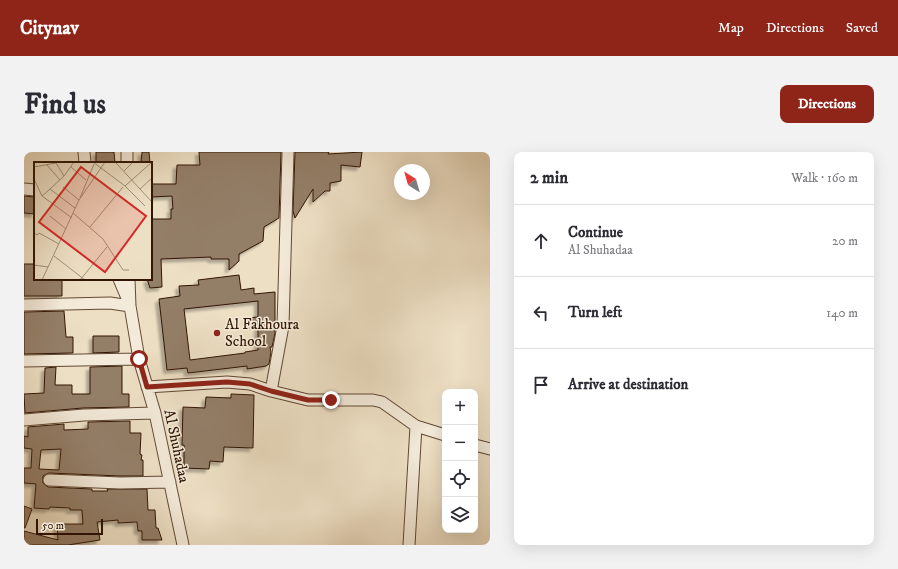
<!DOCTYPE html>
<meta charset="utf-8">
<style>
body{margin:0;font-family:"IM FELL DW Pica",serif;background:#f2f2f3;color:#2b2b33}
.controls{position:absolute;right:12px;bottom:12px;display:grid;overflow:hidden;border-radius:8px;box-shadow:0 4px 16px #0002}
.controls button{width:36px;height:36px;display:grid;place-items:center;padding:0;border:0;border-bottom:1px solid #e1e1e2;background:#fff;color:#2b2b33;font:20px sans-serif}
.compass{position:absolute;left:370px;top:12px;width:36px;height:36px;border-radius:50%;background:#fff;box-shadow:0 4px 16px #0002;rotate:323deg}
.scale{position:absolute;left:12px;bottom:10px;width:67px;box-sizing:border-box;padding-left:4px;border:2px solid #321504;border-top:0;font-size:11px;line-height:14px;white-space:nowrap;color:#321504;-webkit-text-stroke:3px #f3ead9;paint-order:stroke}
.stop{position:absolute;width:12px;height:12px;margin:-9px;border:3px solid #8f2418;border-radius:50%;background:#fff}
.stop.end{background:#8f2418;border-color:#fff;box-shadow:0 1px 4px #0008}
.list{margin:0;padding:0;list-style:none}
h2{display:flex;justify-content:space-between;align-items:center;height:52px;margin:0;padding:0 16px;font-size:17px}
h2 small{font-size:13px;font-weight:400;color:#7c7c81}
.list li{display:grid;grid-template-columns:26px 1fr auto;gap:12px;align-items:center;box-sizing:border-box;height:72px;padding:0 16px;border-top:1px solid #e1e1e2}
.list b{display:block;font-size:15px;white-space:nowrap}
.list p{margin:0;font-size:13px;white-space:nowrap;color:#7c7c81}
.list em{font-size:13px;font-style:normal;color:#7c7c81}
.icon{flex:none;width:22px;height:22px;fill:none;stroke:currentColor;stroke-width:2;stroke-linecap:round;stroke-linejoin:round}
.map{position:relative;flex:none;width:466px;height:393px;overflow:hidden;border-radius:8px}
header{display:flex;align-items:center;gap:24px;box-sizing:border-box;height:56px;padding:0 20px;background:#8f2418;color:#fff}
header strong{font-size:19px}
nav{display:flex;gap:22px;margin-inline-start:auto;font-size:14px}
.intro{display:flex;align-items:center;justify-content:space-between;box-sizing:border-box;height:96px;padding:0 24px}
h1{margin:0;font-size:28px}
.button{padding:10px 18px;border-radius:8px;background:#8f2418;color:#fff;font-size:14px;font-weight:700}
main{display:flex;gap:24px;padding:0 24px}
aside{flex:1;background:#fff;border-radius:8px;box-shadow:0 4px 16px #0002}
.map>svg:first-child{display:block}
</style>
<header>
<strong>Citynav</strong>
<nav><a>Map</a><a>Directions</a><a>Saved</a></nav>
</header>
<div class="intro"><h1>Find us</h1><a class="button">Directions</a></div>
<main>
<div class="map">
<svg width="466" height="393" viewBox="0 0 466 393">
<defs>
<filter id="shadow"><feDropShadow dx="-3.5" dy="3.5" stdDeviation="1" flood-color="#0004"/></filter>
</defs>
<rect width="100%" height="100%" fill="#eddfc4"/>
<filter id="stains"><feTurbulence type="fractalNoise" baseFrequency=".005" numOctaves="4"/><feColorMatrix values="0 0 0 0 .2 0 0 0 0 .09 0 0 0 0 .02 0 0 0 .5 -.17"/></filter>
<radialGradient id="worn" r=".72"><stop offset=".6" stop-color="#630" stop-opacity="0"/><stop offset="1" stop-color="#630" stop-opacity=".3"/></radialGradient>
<path fill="#937e68" stroke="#321504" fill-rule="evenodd" filter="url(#shadow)" d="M72,0H90L91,11H72Z
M118,0H125L126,11H117Z
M175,0H257L255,66L240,75L239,89L215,102V109L205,118V107H187V105L137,107L138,135L126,136L123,127H127V67H147V57H149L148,44L127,45V32H152L153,13H176Z
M271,0H305L304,2L338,0L336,15L317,13V29L306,31V39H301L289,50V37L271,66L269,59Z
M0,44L11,45V62L0,61Z
M0,112H11V127H38V144H0Z
M215,123L217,138L230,136V142L251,140V181L248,195H246L247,200L245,212L242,214L223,217V214L164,221L163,216L143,218L135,147L156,144L155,134L175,133L174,128ZM234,149V165L223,166L224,173L234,172V198L221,200V201L166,208L160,157Z
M40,159L42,185H49V201L0,202V160Z
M69,184H95V200L69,201Z
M98,214V242H105V255L59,256L1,261L0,242L20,241L21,216L32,215L31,233H48V242H66V215Z
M207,242L230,243L229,296L200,295L199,310L186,309L185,317L160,316V293H158L159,255L181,256L182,245L207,246Z
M106,269V281H117L116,302L118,303L117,308H119V324H96L25,321L19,324V331L24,335L68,337V339H84L83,337H123L124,358H131L132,376H134L138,388H118V379H114L113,370L94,371V368L73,370L76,388L44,393H0V379L34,388L33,372H59L58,358H46V356L26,355L25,357L10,356L12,332L0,331V316H7L8,297L0,296V284L4,285V275L40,272V278L64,277V270ZM37,297L35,318L15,317L17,298Z
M0,354L8,357L1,376H0Z"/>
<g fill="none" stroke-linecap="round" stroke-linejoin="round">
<defs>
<path id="minor" d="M60,0L61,11
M103,0V11
M0,37L11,38
M95,127L103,146
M105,127L106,154L115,207L131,261L159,393
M0,153L86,151L106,154
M0,209L115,207
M123,235L203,230L226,232L247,239L284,248H349L358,250L392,274L421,283
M247,239L259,174L264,0
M0,268L60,263L131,261
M451,293L466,297
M25,328L96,331L146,330
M385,393L392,274"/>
</defs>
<use href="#minor" stroke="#614834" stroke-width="13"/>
<use href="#minor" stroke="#f3ead9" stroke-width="11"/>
</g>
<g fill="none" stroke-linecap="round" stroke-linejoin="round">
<path stroke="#8f2418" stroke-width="5" d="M115,207L123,235L203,230L226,232L247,239L284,248H307"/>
</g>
<circle fill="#8f2418" stroke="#f3ead9" stroke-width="1.5" cx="193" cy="181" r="4"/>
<g text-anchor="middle" stroke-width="3" stroke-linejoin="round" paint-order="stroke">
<g font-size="15" fill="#321504" stroke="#f3ead9" text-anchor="start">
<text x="201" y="177">Al Fakhoura<tspan x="201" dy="17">School</tspan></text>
</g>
<g font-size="15" fill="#321504" stroke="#f3ead9">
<text transform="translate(153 294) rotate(78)" y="5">Al Shuhadaa</text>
</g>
</g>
<g transform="translate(10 10)">
<rect width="118" height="118" fill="#eddfc4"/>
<path fill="none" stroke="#a28e77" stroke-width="1" d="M59,0L91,24L111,44M82,1L118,40M13,3L26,18M0,5L22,1L30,14L40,0M37,5L52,18M90,9L99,0M30,14L16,27L41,46M0,17L8,34L16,27M91,24L118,0M29,25L45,38M106,27L118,16M8,34L38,56M46,36L60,2M39,51L69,77L89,108H95M16,54L32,67M56,65L89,25M0,71L3,73L5,71L25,82M20,94L51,118M0,103L14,105M8,118L45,38L71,0M46,118L73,85"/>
<path fill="#d62828" fill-opacity="0.15" stroke="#d62828" stroke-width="2" d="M47,5L112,54L71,110L5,60Z"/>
<rect width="118" height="118" fill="none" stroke="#321504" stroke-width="2"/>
</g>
<rect width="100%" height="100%" filter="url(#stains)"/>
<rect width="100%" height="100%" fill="url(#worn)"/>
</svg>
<div class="controls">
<button>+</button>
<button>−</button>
<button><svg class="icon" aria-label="locate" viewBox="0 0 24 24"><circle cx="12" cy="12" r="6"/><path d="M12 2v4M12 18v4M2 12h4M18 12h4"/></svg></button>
<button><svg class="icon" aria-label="layers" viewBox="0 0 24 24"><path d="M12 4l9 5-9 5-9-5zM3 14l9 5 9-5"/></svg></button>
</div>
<svg class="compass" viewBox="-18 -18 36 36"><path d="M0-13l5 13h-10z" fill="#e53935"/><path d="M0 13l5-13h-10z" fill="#7c7c81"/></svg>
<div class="scale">50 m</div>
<div class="stop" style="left:115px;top:207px"></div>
<div class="stop end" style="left:307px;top:248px"></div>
</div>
<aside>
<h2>2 min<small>Walk · 160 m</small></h2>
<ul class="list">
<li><svg class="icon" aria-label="ahead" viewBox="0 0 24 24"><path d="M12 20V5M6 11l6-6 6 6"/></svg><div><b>Continue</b><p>Al Shuhadaa</p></div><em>20 m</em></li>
<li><svg class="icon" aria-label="left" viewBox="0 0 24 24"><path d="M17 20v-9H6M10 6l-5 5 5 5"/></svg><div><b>Turn left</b></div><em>140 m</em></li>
<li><svg class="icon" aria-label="arrive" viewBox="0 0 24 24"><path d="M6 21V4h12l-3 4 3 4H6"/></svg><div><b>Arrive at destination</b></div></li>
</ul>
</aside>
</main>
